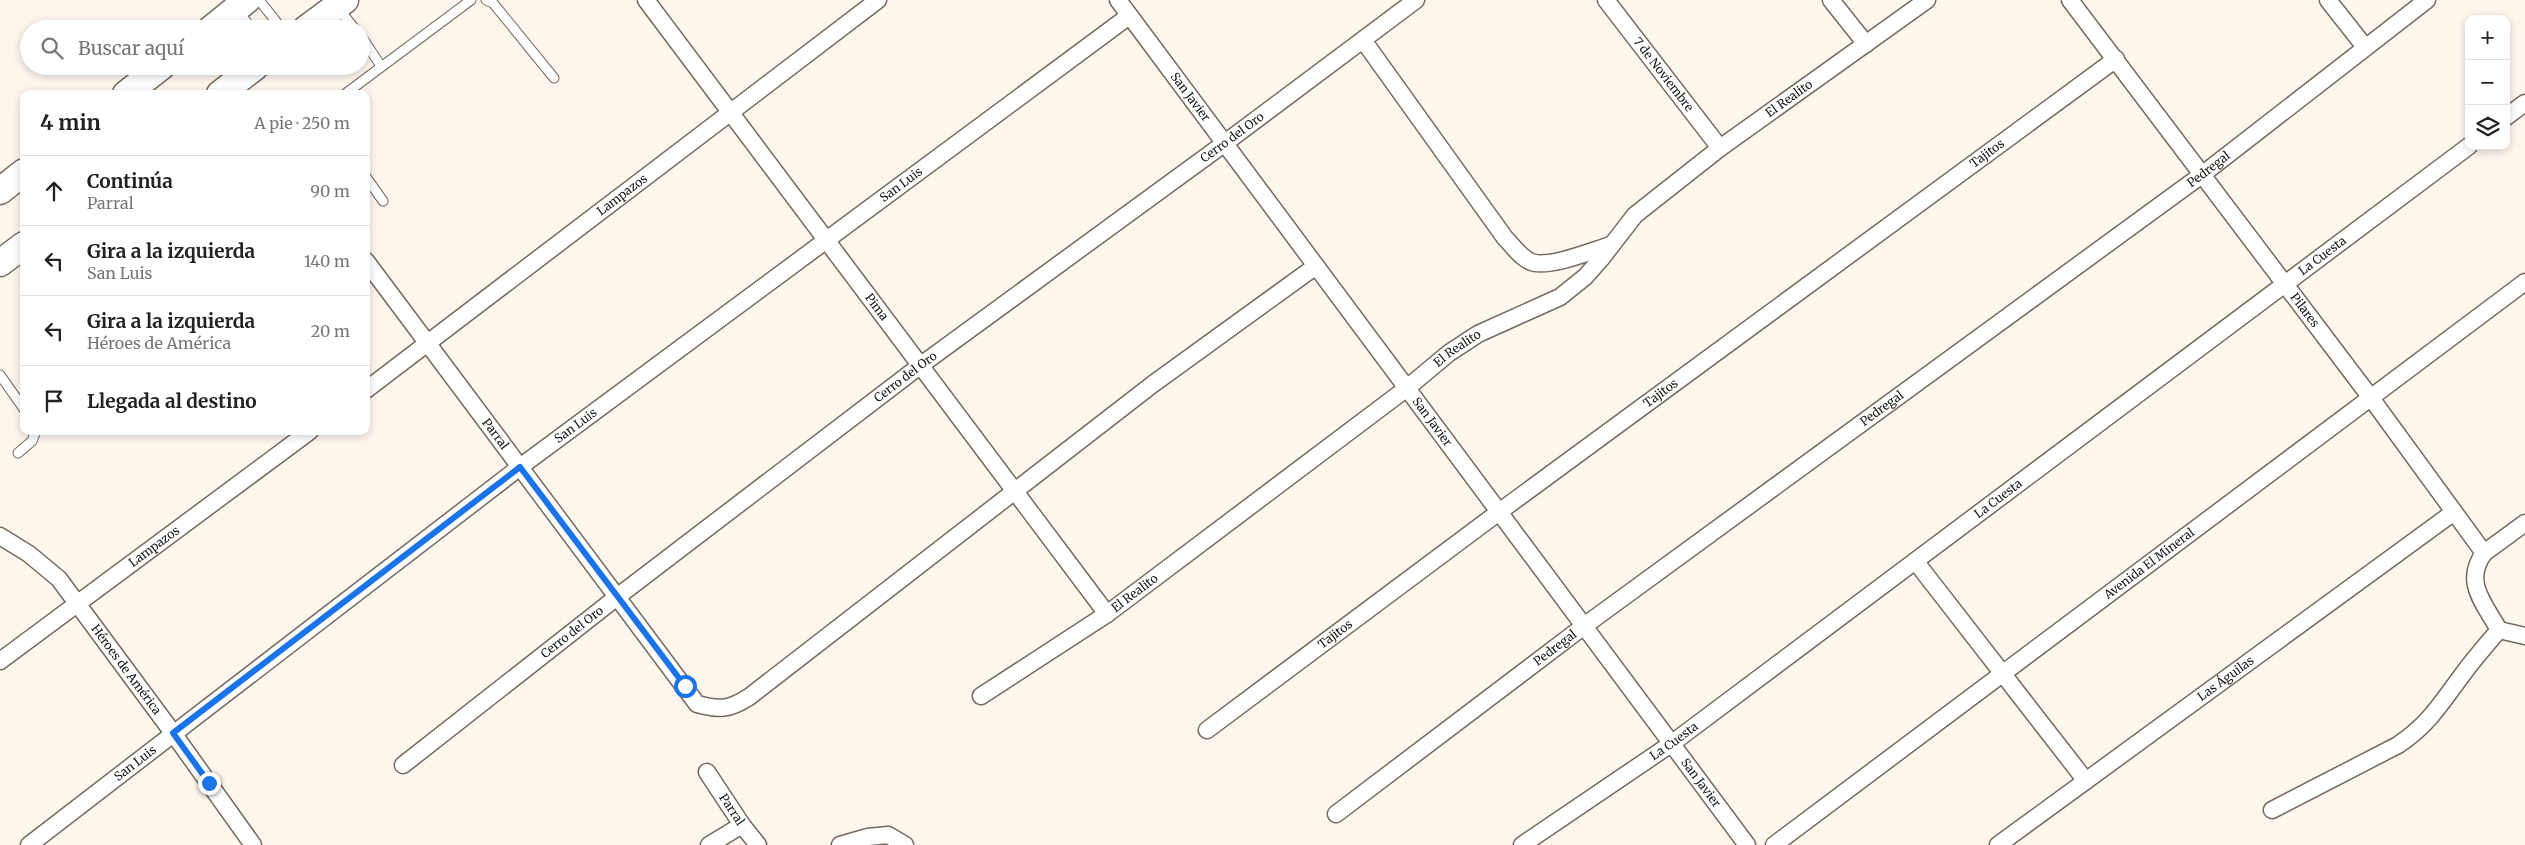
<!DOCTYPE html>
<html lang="es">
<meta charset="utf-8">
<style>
body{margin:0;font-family:Merriweather,serif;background:#f6f6f6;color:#222}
.controls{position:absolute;right:15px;top:15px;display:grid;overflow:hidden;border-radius:10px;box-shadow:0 2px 8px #0003}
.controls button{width:45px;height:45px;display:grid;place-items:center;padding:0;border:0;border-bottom:1px solid #e0e0e0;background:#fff;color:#222;font:25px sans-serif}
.stop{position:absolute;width:15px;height:15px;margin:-11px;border:4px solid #1a73e8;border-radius:50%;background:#fff}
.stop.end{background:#1a73e8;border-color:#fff;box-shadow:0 1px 5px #0008}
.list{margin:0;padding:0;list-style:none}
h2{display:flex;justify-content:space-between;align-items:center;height:65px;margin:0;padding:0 20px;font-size:21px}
h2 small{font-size:16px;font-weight:400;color:#767676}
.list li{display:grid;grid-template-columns:32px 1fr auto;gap:15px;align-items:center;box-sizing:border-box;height:70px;padding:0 20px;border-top:1px solid #e0e0e0}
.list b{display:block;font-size:19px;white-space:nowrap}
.list p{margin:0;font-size:16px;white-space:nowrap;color:#767676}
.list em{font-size:16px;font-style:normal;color:#767676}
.icon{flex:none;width:28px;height:28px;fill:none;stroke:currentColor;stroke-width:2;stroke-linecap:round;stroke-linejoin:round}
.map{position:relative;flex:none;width:2525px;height:845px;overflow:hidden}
.search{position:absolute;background:#fff;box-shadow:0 2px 8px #0003;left:20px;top:20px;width:350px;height:55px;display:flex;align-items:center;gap:12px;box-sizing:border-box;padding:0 18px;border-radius:28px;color:#767676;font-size:19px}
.panel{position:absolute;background:#fff;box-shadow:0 2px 8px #0003;left:20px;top:90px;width:350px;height:345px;border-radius:10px}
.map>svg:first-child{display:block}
</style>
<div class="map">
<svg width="2525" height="845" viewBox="0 0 2525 845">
<rect width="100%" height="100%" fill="#fef5ed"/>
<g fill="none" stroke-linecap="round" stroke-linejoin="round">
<defs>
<path id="service" d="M259,0L282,29
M486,0L493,3L554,78
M338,8L355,29
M238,11L252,29
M361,36L381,66
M345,94L471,0
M366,177L383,201
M0,375L24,409
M18,453L32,441L36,431"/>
<g id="minor">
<path id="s1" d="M646,0L1107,614"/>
<path id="s2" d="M1118,0L1747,845"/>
<path id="s3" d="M1606,0L1720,148"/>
<path d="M1831,0L1866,44"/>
<path id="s4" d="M2070,0L2371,398L2484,553C2463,582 2484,603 2499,630"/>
<path d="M2328,0L2365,47"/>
<path d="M1363,40L1505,238C1513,246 1523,261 1535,263C1555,266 1591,251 1611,245"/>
<path d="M2506,117L2525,103"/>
<path id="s5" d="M366,261L697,704C719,710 729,710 749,697L1153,384L1316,266"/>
<path id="s6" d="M366,390L878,0"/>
<path id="s7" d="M0,536L29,554L59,579L173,733L253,845"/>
<path d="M2484,553L2525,523"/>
<path d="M1916,562L2086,781"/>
<path d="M2499,630L2525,636"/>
<path id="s8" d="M0,661L310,431"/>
<path id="s9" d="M981,696L1107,614L1407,388L1449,353L1478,334L1560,297L1585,277L1601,259L1635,215L1720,148L1927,0"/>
<path id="s10" d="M1207,730L1499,512L2116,59"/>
<path id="s11" d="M403,765L617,597L921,365L1225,143L1416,0"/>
<path id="s12" d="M707,772L742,825L758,845"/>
<path d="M2272,810L2398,745C2428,725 2439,706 2460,678C2472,661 2486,645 2499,630"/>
<path id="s13" d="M1336,814L1584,626L2203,174L2427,0"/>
<path id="s14" d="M29,845L520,467L1129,16"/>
<path d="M709,845L742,825"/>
<path d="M840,845L868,837L888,835L905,845"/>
<path id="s15" d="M1522,845L1671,744L2469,146"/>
<path id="s16" d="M1774,845L2525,282"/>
<path id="s17" d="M1998,845L2454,512"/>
</g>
<path id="primary" d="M211,29L247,0
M306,29L345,0
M126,94L162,66
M220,94L256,66
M0,191L24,172
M0,263L24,245"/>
</defs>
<use href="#service" stroke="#76695d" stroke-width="11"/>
<use href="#minor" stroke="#76695d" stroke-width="19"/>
<use href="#primary" stroke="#76695d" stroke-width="29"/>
<use href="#service" stroke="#fff" stroke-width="9"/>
<use href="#minor" stroke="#fff" stroke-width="16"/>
<use href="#primary" stroke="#fff" stroke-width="26"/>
</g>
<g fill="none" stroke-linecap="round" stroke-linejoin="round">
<path stroke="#1a73e8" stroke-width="6" d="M209,783L173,733L520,467L685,686"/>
</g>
<g text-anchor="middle" stroke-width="5" stroke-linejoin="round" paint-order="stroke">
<g font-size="12" fill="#1b1712" stroke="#fff">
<text dy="4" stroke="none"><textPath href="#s3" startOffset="94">7 de Noviembre</textPath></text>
<text dy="4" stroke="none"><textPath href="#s2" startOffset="121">San Javier</textPath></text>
<text dy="4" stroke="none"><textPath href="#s9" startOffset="1010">El Realito</textPath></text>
<text dy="4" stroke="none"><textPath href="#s11" startOffset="1040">Cerro del Oro</textPath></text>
<text dy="4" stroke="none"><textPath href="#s10" startOffset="970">Tajitos</textPath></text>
<text dy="4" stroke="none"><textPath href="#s13" startOffset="1085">Pedregal</textPath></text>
<text dy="4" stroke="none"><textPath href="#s14" startOffset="1094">San Luis</textPath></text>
<text dy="4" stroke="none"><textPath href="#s6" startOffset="322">Lampazos</textPath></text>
<text dy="4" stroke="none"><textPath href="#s15" startOffset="994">La Cuesta</textPath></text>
<text dy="4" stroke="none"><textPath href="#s1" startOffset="384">Pima</textPath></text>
<text dy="4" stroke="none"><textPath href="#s4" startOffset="389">Pilares</textPath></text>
<text dy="4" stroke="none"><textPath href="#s9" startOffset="590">El Realito</textPath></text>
<text dy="4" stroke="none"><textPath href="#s11" startOffset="635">Cerro del Oro</textPath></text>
<text dy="4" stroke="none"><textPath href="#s10" startOffset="565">Tajitos</textPath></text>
<text dy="4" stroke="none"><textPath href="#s13" startOffset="680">Pedregal</textPath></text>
<text dy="4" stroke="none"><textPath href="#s2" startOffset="526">San Javier</textPath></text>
<text dy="4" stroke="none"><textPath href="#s14" startOffset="689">San Luis</textPath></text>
<text dy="4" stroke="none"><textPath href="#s5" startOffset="216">Parral</textPath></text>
<text dy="4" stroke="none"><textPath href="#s15" startOffset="589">La Cuesta</textPath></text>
<text dy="4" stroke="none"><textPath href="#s8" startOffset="192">Lampazos</textPath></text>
<text dy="4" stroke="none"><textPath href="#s16" startOffset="469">Avenida El Mineral</textPath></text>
<text dy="4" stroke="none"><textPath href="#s9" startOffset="185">El Realito</textPath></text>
<text dy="4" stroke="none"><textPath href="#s11" startOffset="215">Cerro del Oro</textPath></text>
<text dy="4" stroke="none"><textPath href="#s10" startOffset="160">Tajitos</textPath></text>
<text dy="4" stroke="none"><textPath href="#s13" startOffset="275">Pedregal</textPath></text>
<text dy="4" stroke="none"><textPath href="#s7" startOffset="186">Héroes de América</textPath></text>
<text dy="4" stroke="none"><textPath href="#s17" startOffset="282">Las Águilas</textPath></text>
<text dy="4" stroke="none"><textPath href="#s15" startOffset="184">La Cuesta</textPath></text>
<text dy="4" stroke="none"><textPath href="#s14" startOffset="134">San Luis</textPath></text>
<text dy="4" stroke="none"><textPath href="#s2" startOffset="976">San Javier</textPath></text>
<text dy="4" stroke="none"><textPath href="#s12" startOffset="45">Parral</textPath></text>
</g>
</g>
</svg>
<div class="controls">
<button>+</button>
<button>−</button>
<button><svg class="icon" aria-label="layers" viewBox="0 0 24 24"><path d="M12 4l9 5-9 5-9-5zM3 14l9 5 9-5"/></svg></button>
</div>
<div class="stop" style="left:685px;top:686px"></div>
<div class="stop end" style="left:209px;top:783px"></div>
<div class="search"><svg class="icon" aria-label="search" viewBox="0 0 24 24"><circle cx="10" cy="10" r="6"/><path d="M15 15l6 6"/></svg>Buscar aquí</div>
<section class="panel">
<h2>4 min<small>A pie · 250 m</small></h2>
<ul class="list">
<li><svg class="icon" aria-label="ahead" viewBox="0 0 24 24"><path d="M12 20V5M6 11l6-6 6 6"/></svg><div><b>Continúa</b><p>Parral</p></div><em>90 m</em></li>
<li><svg class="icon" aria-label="left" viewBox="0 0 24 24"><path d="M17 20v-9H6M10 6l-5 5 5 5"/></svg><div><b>Gira a la izquierda</b><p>San Luis</p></div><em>140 m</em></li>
<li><svg class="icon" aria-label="left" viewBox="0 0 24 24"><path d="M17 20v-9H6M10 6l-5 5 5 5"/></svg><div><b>Gira a la izquierda</b><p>Héroes de América</p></div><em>20 m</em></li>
<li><svg class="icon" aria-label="arrive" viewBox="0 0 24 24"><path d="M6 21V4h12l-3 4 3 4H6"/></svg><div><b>Llegada al destino</b></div></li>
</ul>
</section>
</div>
